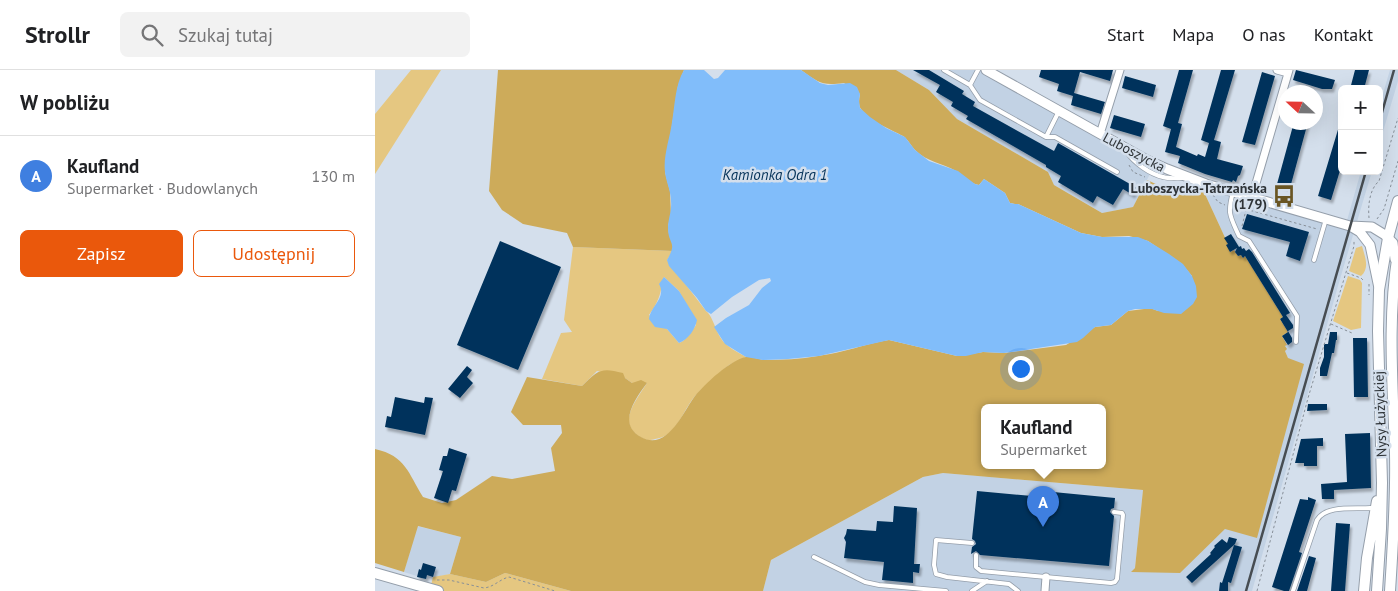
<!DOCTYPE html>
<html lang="pl">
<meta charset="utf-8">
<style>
body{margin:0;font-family:"PT Sans",sans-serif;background:#f2f2f2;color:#202124}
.controls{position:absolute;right:15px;top:15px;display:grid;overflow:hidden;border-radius:8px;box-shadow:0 5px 20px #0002}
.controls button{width:45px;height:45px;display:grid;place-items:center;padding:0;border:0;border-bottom:1px solid #e0e0e0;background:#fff;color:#202124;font:25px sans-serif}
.compass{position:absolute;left:903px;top:15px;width:45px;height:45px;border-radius:50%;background:#fff;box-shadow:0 5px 20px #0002;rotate:292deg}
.you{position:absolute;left:645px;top:298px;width:18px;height:18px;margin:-12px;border:4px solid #fff;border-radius:50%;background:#1a73e8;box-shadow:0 0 0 8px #1a73e833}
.badge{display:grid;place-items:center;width:32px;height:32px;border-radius:50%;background:#ea580c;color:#fff;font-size:16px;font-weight:700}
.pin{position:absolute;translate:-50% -41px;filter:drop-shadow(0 1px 2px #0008)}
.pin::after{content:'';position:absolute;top:26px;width:18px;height:15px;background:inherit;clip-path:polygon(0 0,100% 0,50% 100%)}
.popup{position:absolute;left:606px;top:334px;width:125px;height:65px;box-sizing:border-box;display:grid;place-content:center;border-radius:8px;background:#fff;filter:drop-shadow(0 1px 4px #0005);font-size:16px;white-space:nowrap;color:#757577}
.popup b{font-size:19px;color:#202124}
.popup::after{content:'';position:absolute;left:50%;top:100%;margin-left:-10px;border:10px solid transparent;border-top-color:#fff}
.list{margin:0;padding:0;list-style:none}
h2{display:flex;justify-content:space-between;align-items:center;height:65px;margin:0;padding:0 20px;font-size:21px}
h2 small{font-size:16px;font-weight:400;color:#757577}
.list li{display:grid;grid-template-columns:32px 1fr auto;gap:15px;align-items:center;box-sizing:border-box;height:80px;padding:0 20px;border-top:1px solid #e0e0e0}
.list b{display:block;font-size:19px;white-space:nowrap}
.list p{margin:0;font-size:16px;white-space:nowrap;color:#757577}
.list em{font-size:16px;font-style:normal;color:#757577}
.actions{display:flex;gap:10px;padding:15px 20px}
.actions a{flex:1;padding:11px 0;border:1px solid #ea580c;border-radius:8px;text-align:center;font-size:18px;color:#ea580c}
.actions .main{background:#ea580c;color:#fff}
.icon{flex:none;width:28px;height:28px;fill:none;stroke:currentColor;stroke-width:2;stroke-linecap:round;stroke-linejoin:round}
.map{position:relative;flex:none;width:1023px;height:521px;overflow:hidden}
header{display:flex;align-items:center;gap:30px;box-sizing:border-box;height:70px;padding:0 25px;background:#fff;border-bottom:1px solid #e0e0e0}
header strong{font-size:24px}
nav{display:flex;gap:28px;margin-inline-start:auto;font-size:18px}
.search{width:350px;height:45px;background:#f2f2f2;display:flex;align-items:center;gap:12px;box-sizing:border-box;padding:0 18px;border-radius:8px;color:#757577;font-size:19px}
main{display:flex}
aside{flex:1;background:#fff}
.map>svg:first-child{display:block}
</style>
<header>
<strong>Strollr</strong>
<div class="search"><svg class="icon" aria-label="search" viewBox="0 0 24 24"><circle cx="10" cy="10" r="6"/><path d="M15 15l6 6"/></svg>Szukaj tutaj</div>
<nav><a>Start</a><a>Mapa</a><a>O nas</a><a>Kontakt</a></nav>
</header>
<main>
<aside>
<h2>W pobliżu<small></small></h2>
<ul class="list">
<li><span class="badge" style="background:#3f7fe0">A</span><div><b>Kaufland</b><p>Supermarket · Budowlanych</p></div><em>130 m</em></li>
</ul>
<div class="actions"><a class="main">Zapisz</a><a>Udostępnij</a></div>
</aside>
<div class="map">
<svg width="1023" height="521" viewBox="0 0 1023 521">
<defs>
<filter id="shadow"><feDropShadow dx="2" dy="3.5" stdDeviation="1" flood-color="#0004"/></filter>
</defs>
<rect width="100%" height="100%" fill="#d4dfec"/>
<path fill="#c2d2e4" d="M521,0H611L747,76L756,88L776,102L758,137L727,143L679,115L673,102L582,49L554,20Z
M1015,0H1023V11L1004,75V37Z
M986,101H997L963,216L877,521H388L396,490L548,407L568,403L768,420L760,498L757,501L805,502L850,459L913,288L910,281V276L912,274L907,266L913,261L868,188L855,182L851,175L853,174L829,122L831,114L971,154Z
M42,456L86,467L75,504L51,509L29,502Z"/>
<path fill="#e5c781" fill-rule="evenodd" d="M36,0H66L0,104V44Z
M987,176C990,187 995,198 986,206L974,201L981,178Z
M198,177L298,181L292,190L331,241C339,247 341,266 351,274C357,280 365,283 371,287C366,290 359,292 354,295C345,302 327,318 320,326C308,340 301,367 280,369C276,370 273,371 269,369C239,355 261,331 272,313H257L250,308L222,301L207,316L167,309L186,263L197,262L189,250ZM289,207L304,221L321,255C316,262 312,270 304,273L292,259L274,245C285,230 285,224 289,207Z
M973,206L985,210L987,213L986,258L976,260L958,251Z
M130,503L196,521H63L55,519L58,507L75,504L111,512Z"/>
<path fill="#cdab5a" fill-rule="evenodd" d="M123,0H309L303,16L290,102L295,121L296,145L293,156L294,164L298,173V181L198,177L192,163L148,154L127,140L114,121Z
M426,0H521L554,20L582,49L673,102L679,115L727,143L758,137L772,110L792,119H812L829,122L853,174L855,182L859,180L863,186L866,185L868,188L870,186L908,247L905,249L913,262L907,266L912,275L910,276L912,279L910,281L913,288L929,294L882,468L850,459L805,503L756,502L760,498L768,420L568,403L548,407L396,490L388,521H196L130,503L111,512L75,504L86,467L43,456L29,502L0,493V379C31,386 33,403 48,427L67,433L81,430L117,406L137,409L180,401L176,378L187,363L186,355H148L136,342L152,307L207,316C223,300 226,297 248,303L250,308L257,313L266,310L272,313C260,329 242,354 266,367C292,382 308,342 320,326C330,314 355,290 371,287C377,286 384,290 390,290C407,290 426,289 443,286C459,284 476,279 491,275C499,273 506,271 514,270L582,286L608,282L629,283L691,275L720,257L736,255L753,241L769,239H778L783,241L817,206L807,194L773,171L754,166L727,167L706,163L643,134H640L635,133L630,123L609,109L604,115C595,114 589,105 581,101C567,93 552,92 540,80C536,76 533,69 528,66C515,59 494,51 486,39C483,35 484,29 485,24L469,13C447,16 444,13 426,0ZM609,338H727V396H609Z"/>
<path fill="#81bdfa" d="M309,0H329L339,9L343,8L350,0H426L445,13L453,15L475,13L482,17L485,24L484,30L485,38L495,47L511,58L530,67L540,80L554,91L583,101L600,114L604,115L609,109L630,123L635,133L640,134H643L706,163L727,167H763L773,171L794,184L808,194L817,206L821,216L822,227L818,234L806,244L789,243L777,239H760L753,241L736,255L720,257L708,268L702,272L629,283L608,282L591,286H582L514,270L444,286L413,289L388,290L371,287L350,274L339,257L351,248L374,235L387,218L396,211L395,208L384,210L357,227L336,244L331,241L322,228L294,196L292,190C303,171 293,175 293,158C293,149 297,141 296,131C296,121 291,112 290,102C288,86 295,68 297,52C300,35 300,15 309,0Z
M289,207L304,221L322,250C320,259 314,269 304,273L292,259L280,257L274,249C275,236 292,228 284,214Z"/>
<path fill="#03335b" filter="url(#shadow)" d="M538,0H554L589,21L587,24L600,32L598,36L650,65L679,81L683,73L762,118L758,125L748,119L738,135L722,126L718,133L683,112L686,106L671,97V95L591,49L593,46L576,36L578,32L561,22L565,15Z
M666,0H738L735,11L705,2L699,23L730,32L726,44L696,35L698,26L682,21L684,14L664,7Z
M804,0H818L803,53L807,54L801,77L822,86L823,84L830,87L834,73L826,70L846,0H860L839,70L846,72L842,89L868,96L865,105L863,106L861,112L858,110L857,112L830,104L803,93L805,86L790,82L796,59L788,56Z
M921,0L960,10L957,19H947L918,10Z
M980,0H994L989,19H975Z
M887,2L900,6L880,75L867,72Z
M750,6L781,15L778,27L747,18Z
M739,45L770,54L766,67L735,58Z
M919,52H933L915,118L902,114Z
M965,53H967V94L956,130L943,126Z
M872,144L934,162L925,191L911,186L915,172L867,159Z
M856,164L864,177L866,176L867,179L869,178L871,181L874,179L877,182L915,243L911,245L918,255V258L913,261L917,268V272L913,275L907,266L913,262L905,249L908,247L878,199L870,186L868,188L866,185L863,186L860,182L862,178L855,182L851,175L853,174L849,168Z
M125,171L186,197L143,300L82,275Z
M955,262H962V270H961L959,283H957L952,306H945V298L949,287V274H953Z
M978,268H992L993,327H979Z
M92,296L97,300L92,307L98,313L85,328L73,319Z
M20,327L49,333L50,327L58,328L50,365L10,357L12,346L16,347Z
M933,334H952V340L932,341Z
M995,363L996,418L959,420V429H947L946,414L972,412L970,364Z
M948,368V376H942V396H929V393H920L926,369Z
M74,378L92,384L81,421L77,420L73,433L59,428L68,401L64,400L68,386H72Z
M602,421L668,427V421L740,428L739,438L736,439L735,442L739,446L734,496L605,485L601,481L596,484L597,477L601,474L600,471L597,469Z
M933,427L941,430L924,482L927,483L914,521H909L897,517L925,429L933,430Z
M519,436L542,438L539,494H545L544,503L538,502V513L507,510L509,492L469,488L471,472L469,468L471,464L472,459L501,461L502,451L518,452Z
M961,453L975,454L970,521H956Z
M854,467L862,469L860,474L817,513L811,507L836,484L835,483L840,477L839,476L847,469L852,473Z
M859,475L867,477L856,513L853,512V521H844L845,512L847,513Z
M934,486L941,488L932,521H922Z
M48,493L61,497L58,507L52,505L51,509L42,507L44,499L46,500Z"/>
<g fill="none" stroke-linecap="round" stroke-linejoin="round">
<defs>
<path id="service" d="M569,0L595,15L603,0
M595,15L605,30L671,67L684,41
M671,67H680L742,102
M752,82C759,93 775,104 788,107C794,109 801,108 808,108
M858,122C852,144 855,146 864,166L874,171L922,246L921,272
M939,190L951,149
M597,473L561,470L559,495L561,504L572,507L634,514L643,521
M601,485V497L606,501L736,513L740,512L742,509L748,445L747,443L739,442
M439,487L490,512L504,515L571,521
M597,521L612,511
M918,521L942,450C951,435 978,439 995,438L1000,439"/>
<path id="minor" d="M902,0L913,3
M725,64L745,0
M877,127L914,0
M670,521L671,507"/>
<path id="tertiary" d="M611,0L772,90L792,99L831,114L975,156L997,157L1010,165L1018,173L1020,189
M975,156L985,162L995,175L1004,218"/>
<path id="secondary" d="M0,503L63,521
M989,521L992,488L1002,431
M1002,521L1006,459L1007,413L1003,261L1004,220L1013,168L1023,131
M1015,521C1018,475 1021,430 1020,384C1018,317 1012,249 1023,183"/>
</defs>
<use href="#service" stroke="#949eaa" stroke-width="5.5"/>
<use href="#minor" stroke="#949eaa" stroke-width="9"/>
<use href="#tertiary" stroke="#949eaa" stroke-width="11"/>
<use href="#secondary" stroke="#949eaa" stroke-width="12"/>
<path stroke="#878f98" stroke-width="1" stroke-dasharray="2.5 2.5" stroke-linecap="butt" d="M754,95L758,102L770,107
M838,125L843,132L850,135
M861,138L869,140H874L942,159
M994,148C993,136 994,120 1004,111L1023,48
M1002,149L1009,139L1023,91
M867,156L872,136
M972,203L986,208L989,211
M994,214V225
M956,254L977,263
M62,510H74L109,518C119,517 125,509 134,507L180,521
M882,521L933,328L979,176V170"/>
<use href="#service" stroke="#fff" stroke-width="4"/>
<use href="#minor" stroke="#fff" stroke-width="7"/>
<use href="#tertiary" stroke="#fff" stroke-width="9"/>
<use href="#secondary" stroke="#fff" stroke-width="10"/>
<path stroke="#474d52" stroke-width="2.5" d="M1004,53L1019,0
M871,521L991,101"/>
</g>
<defs>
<symbol id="bus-bare" viewBox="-9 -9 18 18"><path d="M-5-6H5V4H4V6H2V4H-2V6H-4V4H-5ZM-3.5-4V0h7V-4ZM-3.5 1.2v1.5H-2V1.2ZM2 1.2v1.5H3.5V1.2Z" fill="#695523" stroke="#d4dfec" stroke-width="2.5" paint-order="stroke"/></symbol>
</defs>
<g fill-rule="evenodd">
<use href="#bus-bare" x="893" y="110" width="32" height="32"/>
</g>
<g text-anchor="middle" stroke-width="5" stroke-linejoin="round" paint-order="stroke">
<g font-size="14" fill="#2e3337" stroke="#d4dfec">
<text transform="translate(759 82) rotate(28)" y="5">Luboszycka</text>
<text transform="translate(1005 344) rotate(-92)" y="5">Nysy Łużyckiej</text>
</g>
<g font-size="14" font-weight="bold" fill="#2e3337" stroke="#d4dfec" text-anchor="end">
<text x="892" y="123">Luboszycka-Tatrzańska<tspan x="892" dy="16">(179)</tspan></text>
</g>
<g font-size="15" font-style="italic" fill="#063359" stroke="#d4dfec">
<text x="400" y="110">Kamionka Odra 1</text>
</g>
</g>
</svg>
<div class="controls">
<button>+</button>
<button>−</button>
</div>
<svg class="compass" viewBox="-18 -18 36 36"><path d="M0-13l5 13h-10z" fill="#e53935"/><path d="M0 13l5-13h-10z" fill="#757577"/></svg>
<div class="you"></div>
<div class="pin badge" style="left:668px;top:457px;background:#3f7fe0">A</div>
<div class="popup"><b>Kaufland</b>Supermarket</div>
</div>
</main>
